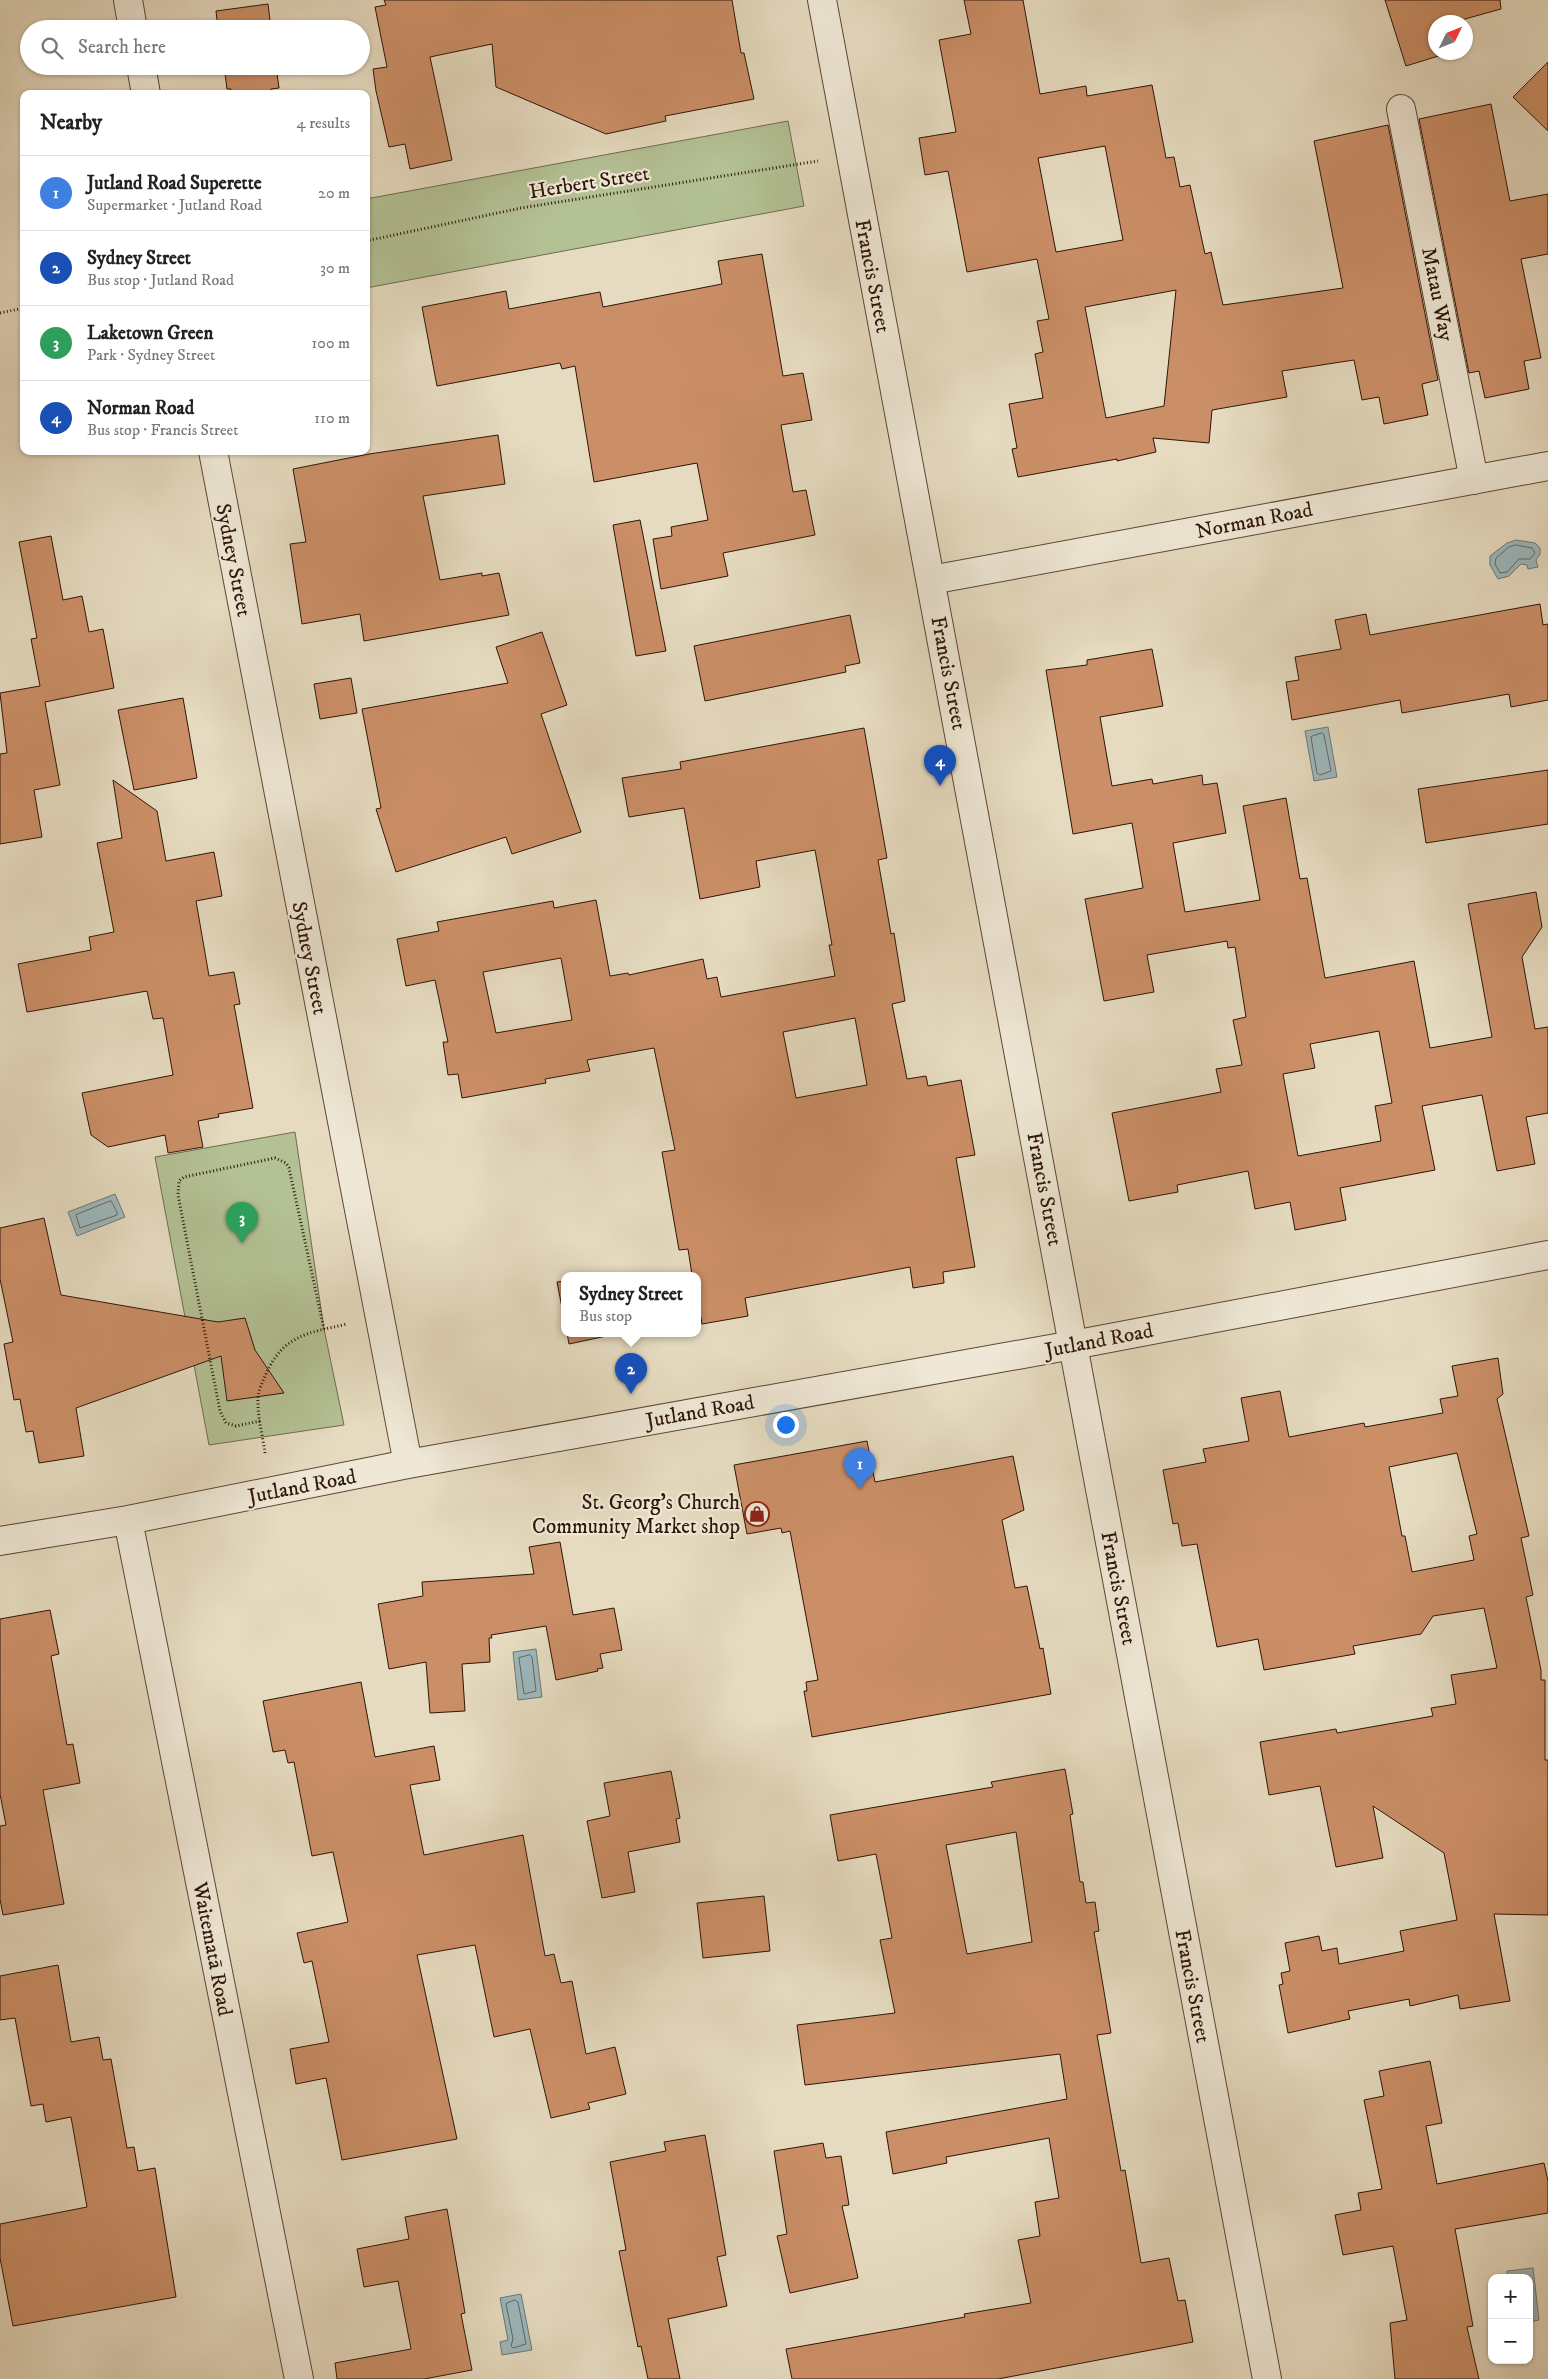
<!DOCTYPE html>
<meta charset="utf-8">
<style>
body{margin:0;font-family:"IM FELL DW Pica",serif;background:#f6f6f6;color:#222}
.controls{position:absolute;right:15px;bottom:15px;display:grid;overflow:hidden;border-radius:10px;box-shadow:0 1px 4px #0004}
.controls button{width:45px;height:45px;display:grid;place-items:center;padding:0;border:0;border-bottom:1px solid #e0e0e0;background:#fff;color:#222;font:25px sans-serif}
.compass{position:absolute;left:1428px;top:15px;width:45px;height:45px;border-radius:50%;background:#fff;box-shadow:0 1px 4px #0004;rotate:47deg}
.you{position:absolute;left:785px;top:1424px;width:18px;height:18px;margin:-12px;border:4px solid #fff;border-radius:50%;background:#1a73e8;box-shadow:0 0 0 8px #1a73e833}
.badge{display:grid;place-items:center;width:32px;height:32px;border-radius:50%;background:#111827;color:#fff;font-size:16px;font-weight:700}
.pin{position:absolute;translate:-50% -41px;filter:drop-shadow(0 1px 2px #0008)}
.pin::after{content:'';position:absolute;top:26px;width:18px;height:15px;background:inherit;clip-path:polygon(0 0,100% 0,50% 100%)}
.popup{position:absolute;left:561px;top:1272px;width:140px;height:65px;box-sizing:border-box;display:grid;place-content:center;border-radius:10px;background:#fff;filter:drop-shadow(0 1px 4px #0005);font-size:16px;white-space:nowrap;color:#767676}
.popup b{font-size:19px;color:#222}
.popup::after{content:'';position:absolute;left:50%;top:100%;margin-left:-10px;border:10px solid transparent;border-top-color:#fff}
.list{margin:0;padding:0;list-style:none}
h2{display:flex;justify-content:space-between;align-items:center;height:65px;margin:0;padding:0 20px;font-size:21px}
h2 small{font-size:16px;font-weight:400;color:#767676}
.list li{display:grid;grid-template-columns:32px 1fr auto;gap:15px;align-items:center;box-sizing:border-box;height:75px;padding:0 20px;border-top:1px solid #e0e0e0}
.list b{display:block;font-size:19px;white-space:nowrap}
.list p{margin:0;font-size:16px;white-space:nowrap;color:#767676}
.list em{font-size:16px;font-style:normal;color:#767676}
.icon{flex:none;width:28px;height:28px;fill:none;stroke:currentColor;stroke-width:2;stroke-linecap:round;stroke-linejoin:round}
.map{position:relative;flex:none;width:1548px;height:2379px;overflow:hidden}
.search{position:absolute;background:#fff;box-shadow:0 1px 4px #0004;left:20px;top:20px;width:350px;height:55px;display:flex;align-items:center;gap:12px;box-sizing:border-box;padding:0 18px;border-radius:28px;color:#767676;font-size:19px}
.panel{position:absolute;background:#fff;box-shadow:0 1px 4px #0004;left:20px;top:90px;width:350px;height:365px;border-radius:10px}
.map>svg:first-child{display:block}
</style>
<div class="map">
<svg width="1548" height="2379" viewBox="0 0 1548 2379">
<rect width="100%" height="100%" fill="#e6dbc0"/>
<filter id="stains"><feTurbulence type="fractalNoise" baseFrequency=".004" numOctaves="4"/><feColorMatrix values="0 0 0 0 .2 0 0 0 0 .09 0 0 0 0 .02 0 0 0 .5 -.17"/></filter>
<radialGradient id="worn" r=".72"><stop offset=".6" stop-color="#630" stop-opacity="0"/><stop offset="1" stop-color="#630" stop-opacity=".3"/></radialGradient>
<path fill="#b3c194" stroke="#706b4e" d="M788,121L804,206L366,288V199Z
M295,1132L324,1329L344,1425L209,1445L155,1157Z"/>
<path fill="#9cb8bd" stroke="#707775" d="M1516,540L1535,543L1540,548V554L1536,560L1538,567L1528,569L1527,565L1521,564L1509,576L1498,579L1490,565V556L1507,543Z
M1328,727L1337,777L1314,781L1305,731Z
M115,1194L125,1217L77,1236L68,1212Z
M536,1649L542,1697L518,1700L513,1652Z
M1533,2268L1539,2320L1529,2322V2278H1508L1507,2271Z
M521,2294L532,2350L502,2355L500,2342L508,2340L500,2298Z"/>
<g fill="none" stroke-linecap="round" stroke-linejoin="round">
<path stroke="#656662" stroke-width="1" d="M1516,545L1532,548L1535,553L1530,559H1519L1507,572L1500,573L1495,564L1496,558L1509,547Z
M1322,733L1324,735L1331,771L1320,775L1317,773L1311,737Z
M111,1201L117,1212V1215L80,1228L76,1215Z
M530,1655L532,1657L536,1691L524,1694L519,1658Z
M515,2300L518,2302L526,2344L513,2348L511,2346L513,2339L506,2304Z"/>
</g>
<path fill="#cb8f67" stroke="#2e1508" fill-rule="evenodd" d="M384,0H732L741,53H744L754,99L665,116L666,121L606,134L496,87L492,44L430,57L452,160L410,169L405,144L389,147L376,91L373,69L387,67L375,7L386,5Z
M964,0H1023L1040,94L1086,86L1087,96L1152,85L1166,158L1174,157L1180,187L1190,185L1205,254L1211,252L1223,305L1343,288L1314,141L1388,125L1438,380L1422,384L1428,415L1384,424L1379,397L1362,400L1354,360L1282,371L1287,397L1212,410L1209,443L1153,438L1156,452L1117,461V459L1018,477L1012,449L1017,448L1009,404L1043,398L1035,354L1043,352L1037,321L1049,319L1037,259L967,272L948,171L925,175L919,138L956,132L939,40L971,34ZM1105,146L1123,240L1056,252L1038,158ZM1176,290L1164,406L1106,418L1085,307Z
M1385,0H1500L1501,9L1454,22H1436V52L1448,53L1406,66Z
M268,4L271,29H218L216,11Z
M1548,62V131L1513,97Z
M224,66H276L279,88L271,89V94H232L231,89H227Z
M1491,104L1510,201L1548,194V254L1521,259L1541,358L1524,361L1529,389L1485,398L1479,371L1469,373L1419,119Z
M762,254L783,376L803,373L812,420L781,425L793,492L806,490L815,535L723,553L728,576L661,589L653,539L672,536L671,527L708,520L697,463L594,482L575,366L562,369L560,363L437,386L422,307L506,291L509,309L600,292L603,307L722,284L718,261Z
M498,435L505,484L423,496L440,580L482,573V576L499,573L509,615L364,641L360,614L302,624L290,544L306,542L293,469L369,454Z
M640,520L666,651L636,656L613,525Z
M51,536L63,600L82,596L89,632L103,629L114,688L45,702L60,785L34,790L42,837L0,844V754L7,753L0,693L40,686L31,639L37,638L19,542Z
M1540,604L1543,625L1548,624V700L1511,707L1509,694L1402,713L1400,700L1292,720L1286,682L1299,680L1295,657L1341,649L1335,620L1366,614L1370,635Z
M850,615L860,663L845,666L846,672L705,701L694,646Z
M542,632L567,705L541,714L581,832L512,854L506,837L396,872L376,809L381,808L362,709L508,683L496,647Z
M1152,649L1163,706L1100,717L1112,786L1152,779L1153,784L1202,775L1203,785L1217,783L1226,833L1173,843L1185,912L1260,900L1243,806L1286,798L1300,879L1307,878L1325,978L1414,961L1430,1048L1492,1037L1468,904L1536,892L1542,927L1522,957L1535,1029L1548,1027V1113L1526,1117L1535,1164L1497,1171L1482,1095L1422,1106L1435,1170L1340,1188L1346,1220L1295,1230L1290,1202L1255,1209L1248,1171L1177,1185L1178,1192L1129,1201L1112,1113L1221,1092L1216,1069L1242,1065L1233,1020L1246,1017L1235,947L1228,948L1227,941L1147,955L1154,992L1104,1001L1085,899L1143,888L1132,823L1073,834L1046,670L1087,665V660ZM1379,1031L1392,1103L1375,1106L1381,1141L1298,1156L1283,1074L1315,1068L1310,1044Z
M351,678L357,713L320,719L314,684Z
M183,698L197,778L134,790L118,710Z
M864,728L887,858L878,860L891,934L894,933L905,1001L892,1004L907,1079L926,1076L928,1086L961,1080L975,1155L956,1158L975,1267L943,1272L944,1283L913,1288L910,1267L745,1298L748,1316L702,1324L697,1295V1275H692L688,1249L679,1250L662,1152L675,1150L654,1048L587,1060L590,1071L545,1079L546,1083L462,1098L458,1074L448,1075L443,1042H448L435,980L406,986L397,939L439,931L437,922L553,901L554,908L596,900L610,976L628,973L629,975L703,959L707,979L717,977L721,997L835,976L829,945H832L815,850L756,861L760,887L700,899L684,808L629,817L622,778L681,769L680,762ZM561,958L572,1020L496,1033L483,972ZM855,1018L867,1085L796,1098L783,1032Z
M1548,770V824L1426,843L1418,789Z
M113,780L157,811L166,861L214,852L222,896L196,901L209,976L234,972L240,1004L234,1005L253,1108L218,1114L219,1117L198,1121L203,1147L168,1153L165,1135L108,1147L91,1135L82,1093L173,1075L163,1018L153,1019L147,991L27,1012L18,964L91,950L89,937L114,932L97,843L122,838Z
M44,1218L61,1295L218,1322L245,1318L255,1350L284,1393L227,1401L221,1356L76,1408L84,1456L39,1463L33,1431L26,1432L20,1399L14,1400L4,1344L13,1342L0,1279V1228Z
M565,1281V1323L557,1282Z
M567,1333H611V1335L569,1344Z
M1498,1358L1503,1394L1497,1399L1529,1536L1521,1538L1533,1595L1526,1597L1541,1670V1680H1545V1760H1548V1915L1494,1914L1510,2001L1460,2009L1458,1995L1410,2006L1409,1999L1348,2011L1350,2019L1288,2033L1279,1985L1283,1984L1281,1973L1290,1971L1285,1943L1319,1936L1322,1951L1337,1948L1339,1964L1404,1951L1400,1931L1457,1920L1444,1853L1373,1806L1383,1858L1336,1867L1320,1786L1269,1795L1260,1742L1336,1729L1337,1733L1433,1716L1431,1708L1456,1704L1451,1675L1497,1668L1484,1608L1433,1616L1421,1634L1353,1646L1355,1654L1264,1670L1258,1639L1217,1647L1197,1544L1182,1546L1178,1523L1173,1524L1163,1470L1206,1462L1203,1449L1249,1441L1241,1398L1280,1391L1289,1437L1364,1423L1365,1427L1443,1413L1440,1399L1458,1396L1452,1366ZM1457,1453L1477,1534L1469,1536L1474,1560L1412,1572L1405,1536H1402L1389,1467Z
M867,1441L875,1482L1013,1456L1024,1510L1002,1520L1015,1588L1027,1586L1040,1649L1043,1648L1051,1694L812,1737L804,1691H807L806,1682L818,1680L790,1531L782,1533L781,1528L747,1534L734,1465Z
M560,1542L573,1615L614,1608L622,1650L600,1654L603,1668L597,1669L598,1671L556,1680L546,1626L491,1635L492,1638H489L490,1662L462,1664L465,1711L430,1713L426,1662L389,1669L378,1604L423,1596L422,1582L534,1574L529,1547Z
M50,1610L59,1654L51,1656L67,1745L73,1744L80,1783L43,1790L64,1904L3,1915L0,1899V1826L6,1825L0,1794V1619Z
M361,1682L375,1757L434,1746L440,1780L410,1785L424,1855L523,1835L545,1956L554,1954L561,1983L572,1981L586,2054L615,2047L626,2094L588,2103L590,2109L551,2118L530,2029L494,2037L475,1945L417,1955L457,2139L342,2160L326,2078L296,2084L290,2049L329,2042L312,1961L304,1963L297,1933L348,1922L333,1852L312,1856L294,1762L288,1763L285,1750L273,1752L263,1701Z
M1065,1769L1073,1814L1070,1815L1080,1882H1083L1086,1903L1095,1902L1099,1931L1094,1932L1111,2033L1097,2035L1121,2171L1125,2170L1141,2263L1169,2258L1178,2301L1185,2300L1193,2342L998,2379H792L786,2349L965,2317L964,2314L1031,2303L1018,2240L1040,2236L1035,2202L1059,2198L1049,2138L946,2157L947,2163L893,2174L886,2132L1067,2099L1060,2054L805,2085L797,2025L895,2013L880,1940L892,1938L876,1854L838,1861L830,1815L993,1787L991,1782ZM1016,1832L1032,1942L967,1954L946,1845Z
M671,1771L680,1818L676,1819L680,1842L628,1852L635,1892L602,1898L587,1821L610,1816L604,1783Z
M764,1896L770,1951L703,1958L697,1903Z
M58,1965L71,2042L99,2037L103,2060L111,2059L127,2148L134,2147L138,2171L155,2168L176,2297L13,2326L0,2258V2224L87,2207L71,2117L46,2122L43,2104L31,2106L15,2018L0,2020V1976Z
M1430,2061L1442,2123L1426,2126L1437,2184L1544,2163L1548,2181V2213L1455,2229L1473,2326L1467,2327L1479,2379H1395L1390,2323L1407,2320L1393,2246L1343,2255L1335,2215L1361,2210L1358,2193L1382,2189L1364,2100L1384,2096L1379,2071Z
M705,2135L726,2255L717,2257L727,2306L668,2319L680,2379H648L641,2346L638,2347L619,2251L626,2250L610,2162L666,2151L664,2142Z
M823,2143L826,2158L841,2156L849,2205L842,2206L858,2278L790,2293L777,2236L787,2234L774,2151Z
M447,2209L465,2313L461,2314L472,2370L424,2379H337L335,2363L411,2349L398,2281L364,2287L357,2249L409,2239L405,2217Z"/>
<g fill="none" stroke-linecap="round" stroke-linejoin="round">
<defs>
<path id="minor" d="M128,0L133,29
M141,66L146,94
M1401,109L1474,480
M213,451L408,1464
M931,580L1548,466
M128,1520L299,2379
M0,1541L128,1520L408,1464L1073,1345L1267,2379"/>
<path id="tertiary" d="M822,0L1073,1345L1548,1255"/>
</defs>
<use href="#minor" stroke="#5c4636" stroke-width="30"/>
<use href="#tertiary" stroke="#5c4636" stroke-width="30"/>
<path stroke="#2e1508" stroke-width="3" stroke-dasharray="1 2.5" stroke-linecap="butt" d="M366,241L521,208L818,161
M0,313L24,308
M260,1421L236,1426L226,1423L220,1411L178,1195L179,1181L184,1177L275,1158L286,1163L289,1168L324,1329
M265,1453C263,1437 258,1420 258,1403C257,1393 262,1383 266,1374C284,1334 309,1333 347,1324"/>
<use href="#minor" stroke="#efe8d6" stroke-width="28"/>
<use href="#tertiary" stroke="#efe8d6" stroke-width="28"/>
</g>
<defs>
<symbol id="shop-ring" viewBox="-11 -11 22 22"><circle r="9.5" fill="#efe8d6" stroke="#8f2418" stroke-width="1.5"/><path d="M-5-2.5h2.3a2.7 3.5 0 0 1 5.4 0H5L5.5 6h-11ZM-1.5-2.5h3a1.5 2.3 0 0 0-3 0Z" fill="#8f2418"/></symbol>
</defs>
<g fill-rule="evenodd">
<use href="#shop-ring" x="743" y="1500" width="28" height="28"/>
</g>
<g text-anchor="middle" stroke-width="4.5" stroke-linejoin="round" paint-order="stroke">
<g font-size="21" fill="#2e1508" stroke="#efe8d6">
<text transform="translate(589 182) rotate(-9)" y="7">Herbert Street</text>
<text transform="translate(873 276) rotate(79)" y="7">Francis Street</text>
<text transform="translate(1438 294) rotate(79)" y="7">Matau Way</text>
<text transform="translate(1254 520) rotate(-11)" y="7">Norman Road</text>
<text transform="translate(234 560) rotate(79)" y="7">Sydney Street</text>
<text transform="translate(949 673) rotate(79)" y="7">Francis Street</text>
<text transform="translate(310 958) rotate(79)" y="7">Sydney Street</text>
<text transform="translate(1045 1189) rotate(79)" y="7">Francis Street</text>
<text transform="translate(1099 1340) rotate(-11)" y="7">Jutland Road</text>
<text transform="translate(700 1411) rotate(-10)" y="7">Jutland Road</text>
<text transform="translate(302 1486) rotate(-11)" y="7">Jutland Road</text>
<text transform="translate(1119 1588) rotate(79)" y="7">Francis Street</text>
<text transform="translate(213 1949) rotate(79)" y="7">Waitematā Road</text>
<text transform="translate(1193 1986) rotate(79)" y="7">Francis Street</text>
</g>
<g font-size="21" fill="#2e1508" stroke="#efe8d6" text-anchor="end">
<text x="740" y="1509">St. Georg's Church<tspan x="740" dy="24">Community Market shop</tspan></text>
</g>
</g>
<rect width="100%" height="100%" filter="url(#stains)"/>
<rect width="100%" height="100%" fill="url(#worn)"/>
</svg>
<div class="controls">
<button>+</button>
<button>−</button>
</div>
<svg class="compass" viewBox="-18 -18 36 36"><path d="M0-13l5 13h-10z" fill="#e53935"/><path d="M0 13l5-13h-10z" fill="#767676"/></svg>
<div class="you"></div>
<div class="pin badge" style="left:860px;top:1489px;background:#3f7fe0">1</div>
<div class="pin badge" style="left:631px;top:1394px;background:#1a4fb4">2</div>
<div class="popup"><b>Sydney Street</b>Bus stop</div>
<div class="pin badge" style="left:242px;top:1243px;background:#2e9e5b">3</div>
<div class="pin badge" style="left:940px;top:786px;background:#1a4fb4">4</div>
<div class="search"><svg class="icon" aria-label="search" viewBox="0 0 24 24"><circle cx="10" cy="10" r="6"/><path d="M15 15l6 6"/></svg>Search here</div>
<section class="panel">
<h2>Nearby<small>4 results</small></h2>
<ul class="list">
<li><span class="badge" style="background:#3f7fe0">1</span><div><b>Jutland Road Superette</b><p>Supermarket · Jutland Road</p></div><em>20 m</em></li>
<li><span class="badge" style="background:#1a4fb4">2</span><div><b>Sydney Street</b><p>Bus stop · Jutland Road</p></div><em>30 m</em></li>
<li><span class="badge" style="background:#2e9e5b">3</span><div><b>Laketown Green</b><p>Park · Sydney Street</p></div><em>100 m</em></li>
<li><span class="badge" style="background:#1a4fb4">4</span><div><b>Norman Road</b><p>Bus stop · Francis Street</p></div><em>110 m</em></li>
</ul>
</section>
</div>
